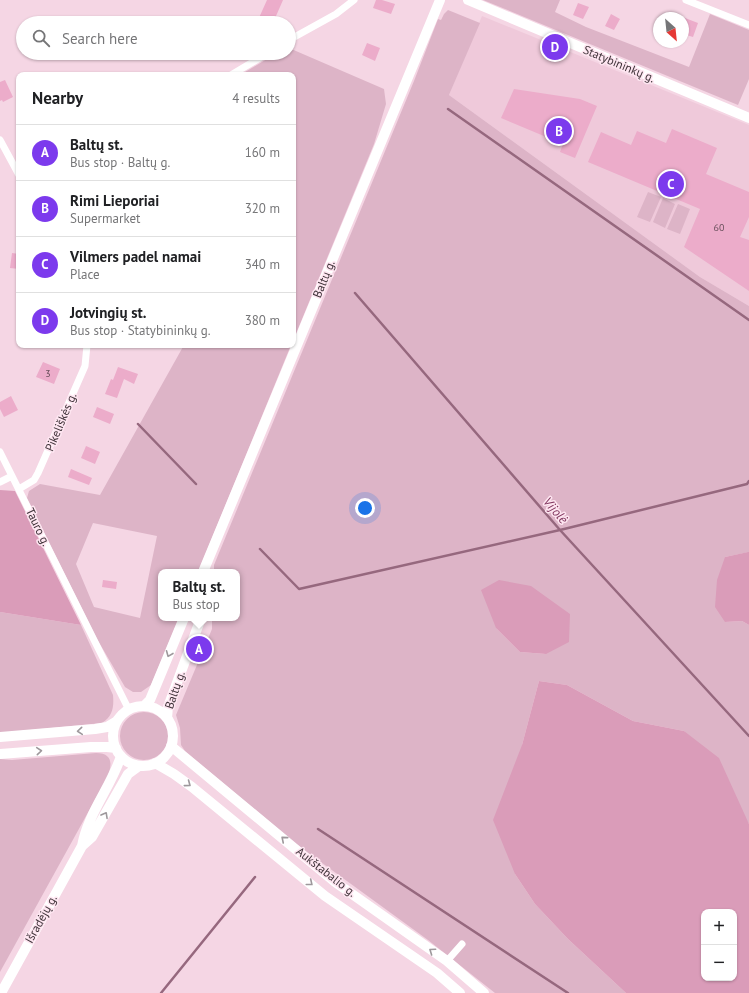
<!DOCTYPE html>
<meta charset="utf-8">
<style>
body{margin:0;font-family:"PT Sans",sans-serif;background:#f6f6f6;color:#202124}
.controls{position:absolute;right:12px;bottom:12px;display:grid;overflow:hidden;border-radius:8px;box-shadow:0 1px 3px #0004}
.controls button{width:36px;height:36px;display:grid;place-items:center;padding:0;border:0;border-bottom:1px solid #e0e0e0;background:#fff;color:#202124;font:20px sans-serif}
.compass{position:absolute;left:653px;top:12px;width:36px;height:36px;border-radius:50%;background:#fff;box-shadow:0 1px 3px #0004;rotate:153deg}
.you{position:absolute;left:365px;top:508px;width:14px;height:14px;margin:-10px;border:3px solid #fff;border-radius:50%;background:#1a73e8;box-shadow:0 0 0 6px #1a73e833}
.badge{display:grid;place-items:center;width:26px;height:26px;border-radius:50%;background:#7c3aed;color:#fff;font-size:13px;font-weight:700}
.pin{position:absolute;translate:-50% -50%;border:2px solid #fff;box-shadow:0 1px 4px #0006}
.popup{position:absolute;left:158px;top:569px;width:82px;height:52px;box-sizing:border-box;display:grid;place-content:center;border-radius:8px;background:#fff;filter:drop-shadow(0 1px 3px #0005);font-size:13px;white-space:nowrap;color:#757577}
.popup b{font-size:15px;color:#202124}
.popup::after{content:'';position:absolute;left:50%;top:100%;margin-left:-8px;border:8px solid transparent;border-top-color:#fff}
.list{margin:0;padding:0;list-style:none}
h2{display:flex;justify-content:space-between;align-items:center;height:52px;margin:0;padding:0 16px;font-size:17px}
h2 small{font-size:13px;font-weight:400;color:#757577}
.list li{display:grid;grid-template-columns:26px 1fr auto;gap:12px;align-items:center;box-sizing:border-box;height:56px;padding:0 16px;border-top:1px solid #e0e0e0}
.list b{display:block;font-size:15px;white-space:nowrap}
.list p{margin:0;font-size:13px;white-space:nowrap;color:#757577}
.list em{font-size:13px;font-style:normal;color:#757577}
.icon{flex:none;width:22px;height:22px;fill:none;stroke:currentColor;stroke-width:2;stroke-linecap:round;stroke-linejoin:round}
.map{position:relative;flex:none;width:749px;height:993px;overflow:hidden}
.search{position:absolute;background:#fff;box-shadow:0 1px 3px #0004;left:16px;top:16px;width:280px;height:44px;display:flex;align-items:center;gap:10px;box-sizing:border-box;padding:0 14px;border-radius:22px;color:#757577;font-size:15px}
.panel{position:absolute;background:#fff;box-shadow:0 1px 3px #0004;left:16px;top:72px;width:280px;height:276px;border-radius:8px}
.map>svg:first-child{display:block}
</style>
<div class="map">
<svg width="749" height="993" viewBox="0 0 749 993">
<rect width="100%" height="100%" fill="#f5d6e4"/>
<path fill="#efc9da" d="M482,16L749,125V306L700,277L449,95Z"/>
<path fill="#ddb4c7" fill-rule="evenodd" d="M483,0H560L555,12L586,27L689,67L710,14L749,30V79L738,105Z
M448,10L480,23L449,95L700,277L749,306V552L725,557V622L742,621L749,625V824L684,731L633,721L567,685L539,681L522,745L515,874L535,904L568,939L626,993H495L428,940L296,844L185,751L181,745L180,728L176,715L212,629V618H237V572H214V565L414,81L438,19L441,20L444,14ZM496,628L546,654L520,652Z
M289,48L384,89L386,104L374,144L293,341V75H240L277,53H289Z
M648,192L661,197L650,222L637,217Z
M663,198L675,204L665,228L653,222Z
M678,204L690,209L680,234L667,229Z
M184,345H291L198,572H161V618H179L151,685L141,692H133L125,687L97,639L27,498L29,491L40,484L100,495ZM93,523L157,536L140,618L94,607L76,564Z
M0,612L81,625L113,695C114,707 113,716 102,723L0,733Z
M120 736a24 24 0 1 1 48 0a24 24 0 1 1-48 0Z
M96,753C114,753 112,766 107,778L0,972V759L12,760Z"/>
<path fill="#da9cb9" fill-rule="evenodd" d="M0,490L15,491L81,625L0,612Z
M748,552H749V625L742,621L725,622L715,607L717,580L725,557Z
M499,580L531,586L570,614L569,642L546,654L520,652L496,628L481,590Z
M539,681L567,685L633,721L684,731L719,758L749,824V993H626L568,939L535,904L515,874L493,820L522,745ZM704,912H734V978H704Z"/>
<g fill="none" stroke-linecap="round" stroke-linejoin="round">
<path stroke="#96687e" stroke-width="2.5" d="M448,109L749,320
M355,293L560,530L749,736
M138,424L196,484
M260,549L299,589L560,530L747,484L749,481
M318,829L568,993
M161,993L255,877"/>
</g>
<path fill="#ecacca" d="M267,0H283L273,23H264L258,20Z
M376,0H382L395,4L391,14L373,8Z
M578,3L589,7L583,19L573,15Z
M611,14L620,19L614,30L605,26Z
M685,18L698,23L693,37L683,34V24Z
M367,43L380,48L375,61L362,55Z
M5,80L13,97L3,102L2,100L0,101V82Z
M514,89L580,99L597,106L575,158L560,152L563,144L501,118Z
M672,129L717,148L706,174L749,192V217L740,237L749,240V291L684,247L700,209L588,162L601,132L631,145L637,131L666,143Z
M12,253L19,254V269L10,268Z
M43,362L60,369L54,384L36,377Z
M118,367L138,374L134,384L124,379L117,398L105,394L111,379L113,380Z
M11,396L18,410L4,417L0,409V402Z
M97,407L114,414L110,424L93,417Z
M86,446L100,452L95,464L81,458Z
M71,469L92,478L89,485L68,477Z
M103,580L117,582L116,589L102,587Z"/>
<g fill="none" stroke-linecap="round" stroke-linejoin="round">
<path stroke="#fff" stroke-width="7" d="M686,0L749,25
M289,40L336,14L354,0
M231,75L268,53
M0,140L19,175
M0,452L129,710
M0,482L12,476
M19,489L34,480L38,473L85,366L87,345
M447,961L462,944"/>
<path stroke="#fff" stroke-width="10" d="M468,0L749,118
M203,572L440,0
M144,706L150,700L184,618
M113 736a30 30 0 1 1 60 0a30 30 0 1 1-60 0Z
M167,718L168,707L201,618
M0,737L95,729L107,727L117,721
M171,746L335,882L447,961L484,993
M0,754L91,747H107L116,748
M155,763L174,774L192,787L325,896L437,973L460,993
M82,846C88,813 111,787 121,756
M1,993L82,846L92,837L128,774L139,766"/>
</g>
<defs><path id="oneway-chevron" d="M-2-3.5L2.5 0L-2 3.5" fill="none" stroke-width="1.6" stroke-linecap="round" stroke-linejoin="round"/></defs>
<g stroke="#9e989c">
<use href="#oneway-chevron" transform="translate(169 654) rotate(112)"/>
<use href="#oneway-chevron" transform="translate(80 731) rotate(175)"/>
<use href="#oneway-chevron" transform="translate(39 751) rotate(-5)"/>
<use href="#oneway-chevron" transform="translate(188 784) rotate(37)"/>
<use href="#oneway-chevron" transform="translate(105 815) rotate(-61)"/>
<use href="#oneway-chevron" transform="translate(284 839) rotate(-140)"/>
<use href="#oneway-chevron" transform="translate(310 883) rotate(39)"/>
<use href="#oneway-chevron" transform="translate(432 951) rotate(-145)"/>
</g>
<g text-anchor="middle" stroke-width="3" stroke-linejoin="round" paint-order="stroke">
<g font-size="10" fill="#6a505c">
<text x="719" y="231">60</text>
<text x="48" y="377">3</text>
</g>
<g font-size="12" fill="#3e3238" stroke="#fee6f1">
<text transform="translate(619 64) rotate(23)" y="4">Statybininkų g.</text>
<text transform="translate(324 279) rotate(-68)" y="4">Baltų g.</text>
<text transform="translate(61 422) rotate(-67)" y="4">Pikeliškės g.</text>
<text transform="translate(38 527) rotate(64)" y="4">Tauro g.</text>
<text transform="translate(175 690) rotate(-71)" y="4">Baltų g.</text>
<text transform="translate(326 872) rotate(38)" y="4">Aukštabalio g.</text>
<text transform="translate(41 919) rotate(-61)" y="4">Išradėjų g.</text>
</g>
<g font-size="13" font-style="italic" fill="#823860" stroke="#fee6f1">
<text transform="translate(556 510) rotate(49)" y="5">Vijolė</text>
</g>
</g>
</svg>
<div class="controls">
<button>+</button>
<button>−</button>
</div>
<svg class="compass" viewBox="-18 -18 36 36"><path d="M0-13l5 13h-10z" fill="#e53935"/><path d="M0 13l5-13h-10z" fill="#757577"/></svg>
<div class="you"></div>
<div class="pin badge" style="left:199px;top:649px">A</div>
<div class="popup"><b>Baltų st.</b>Bus stop</div>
<div class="pin badge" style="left:559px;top:131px">B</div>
<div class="pin badge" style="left:671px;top:184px">C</div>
<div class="pin badge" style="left:555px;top:47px">D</div>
<div class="search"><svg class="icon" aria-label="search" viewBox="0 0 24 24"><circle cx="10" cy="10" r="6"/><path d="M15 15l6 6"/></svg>Search here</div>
<section class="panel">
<h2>Nearby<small>4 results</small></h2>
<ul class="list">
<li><span class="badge">A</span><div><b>Baltų st.</b><p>Bus stop · Baltų g.</p></div><em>160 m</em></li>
<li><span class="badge">B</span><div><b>Rimi Lieporiai</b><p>Supermarket</p></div><em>320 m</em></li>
<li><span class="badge">C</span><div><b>Vilmers padel namai</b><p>Place</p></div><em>340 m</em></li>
<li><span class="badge">D</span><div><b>Jotvingių st.</b><p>Bus stop · Statybininkų g.</p></div><em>380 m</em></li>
</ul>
</section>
</div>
